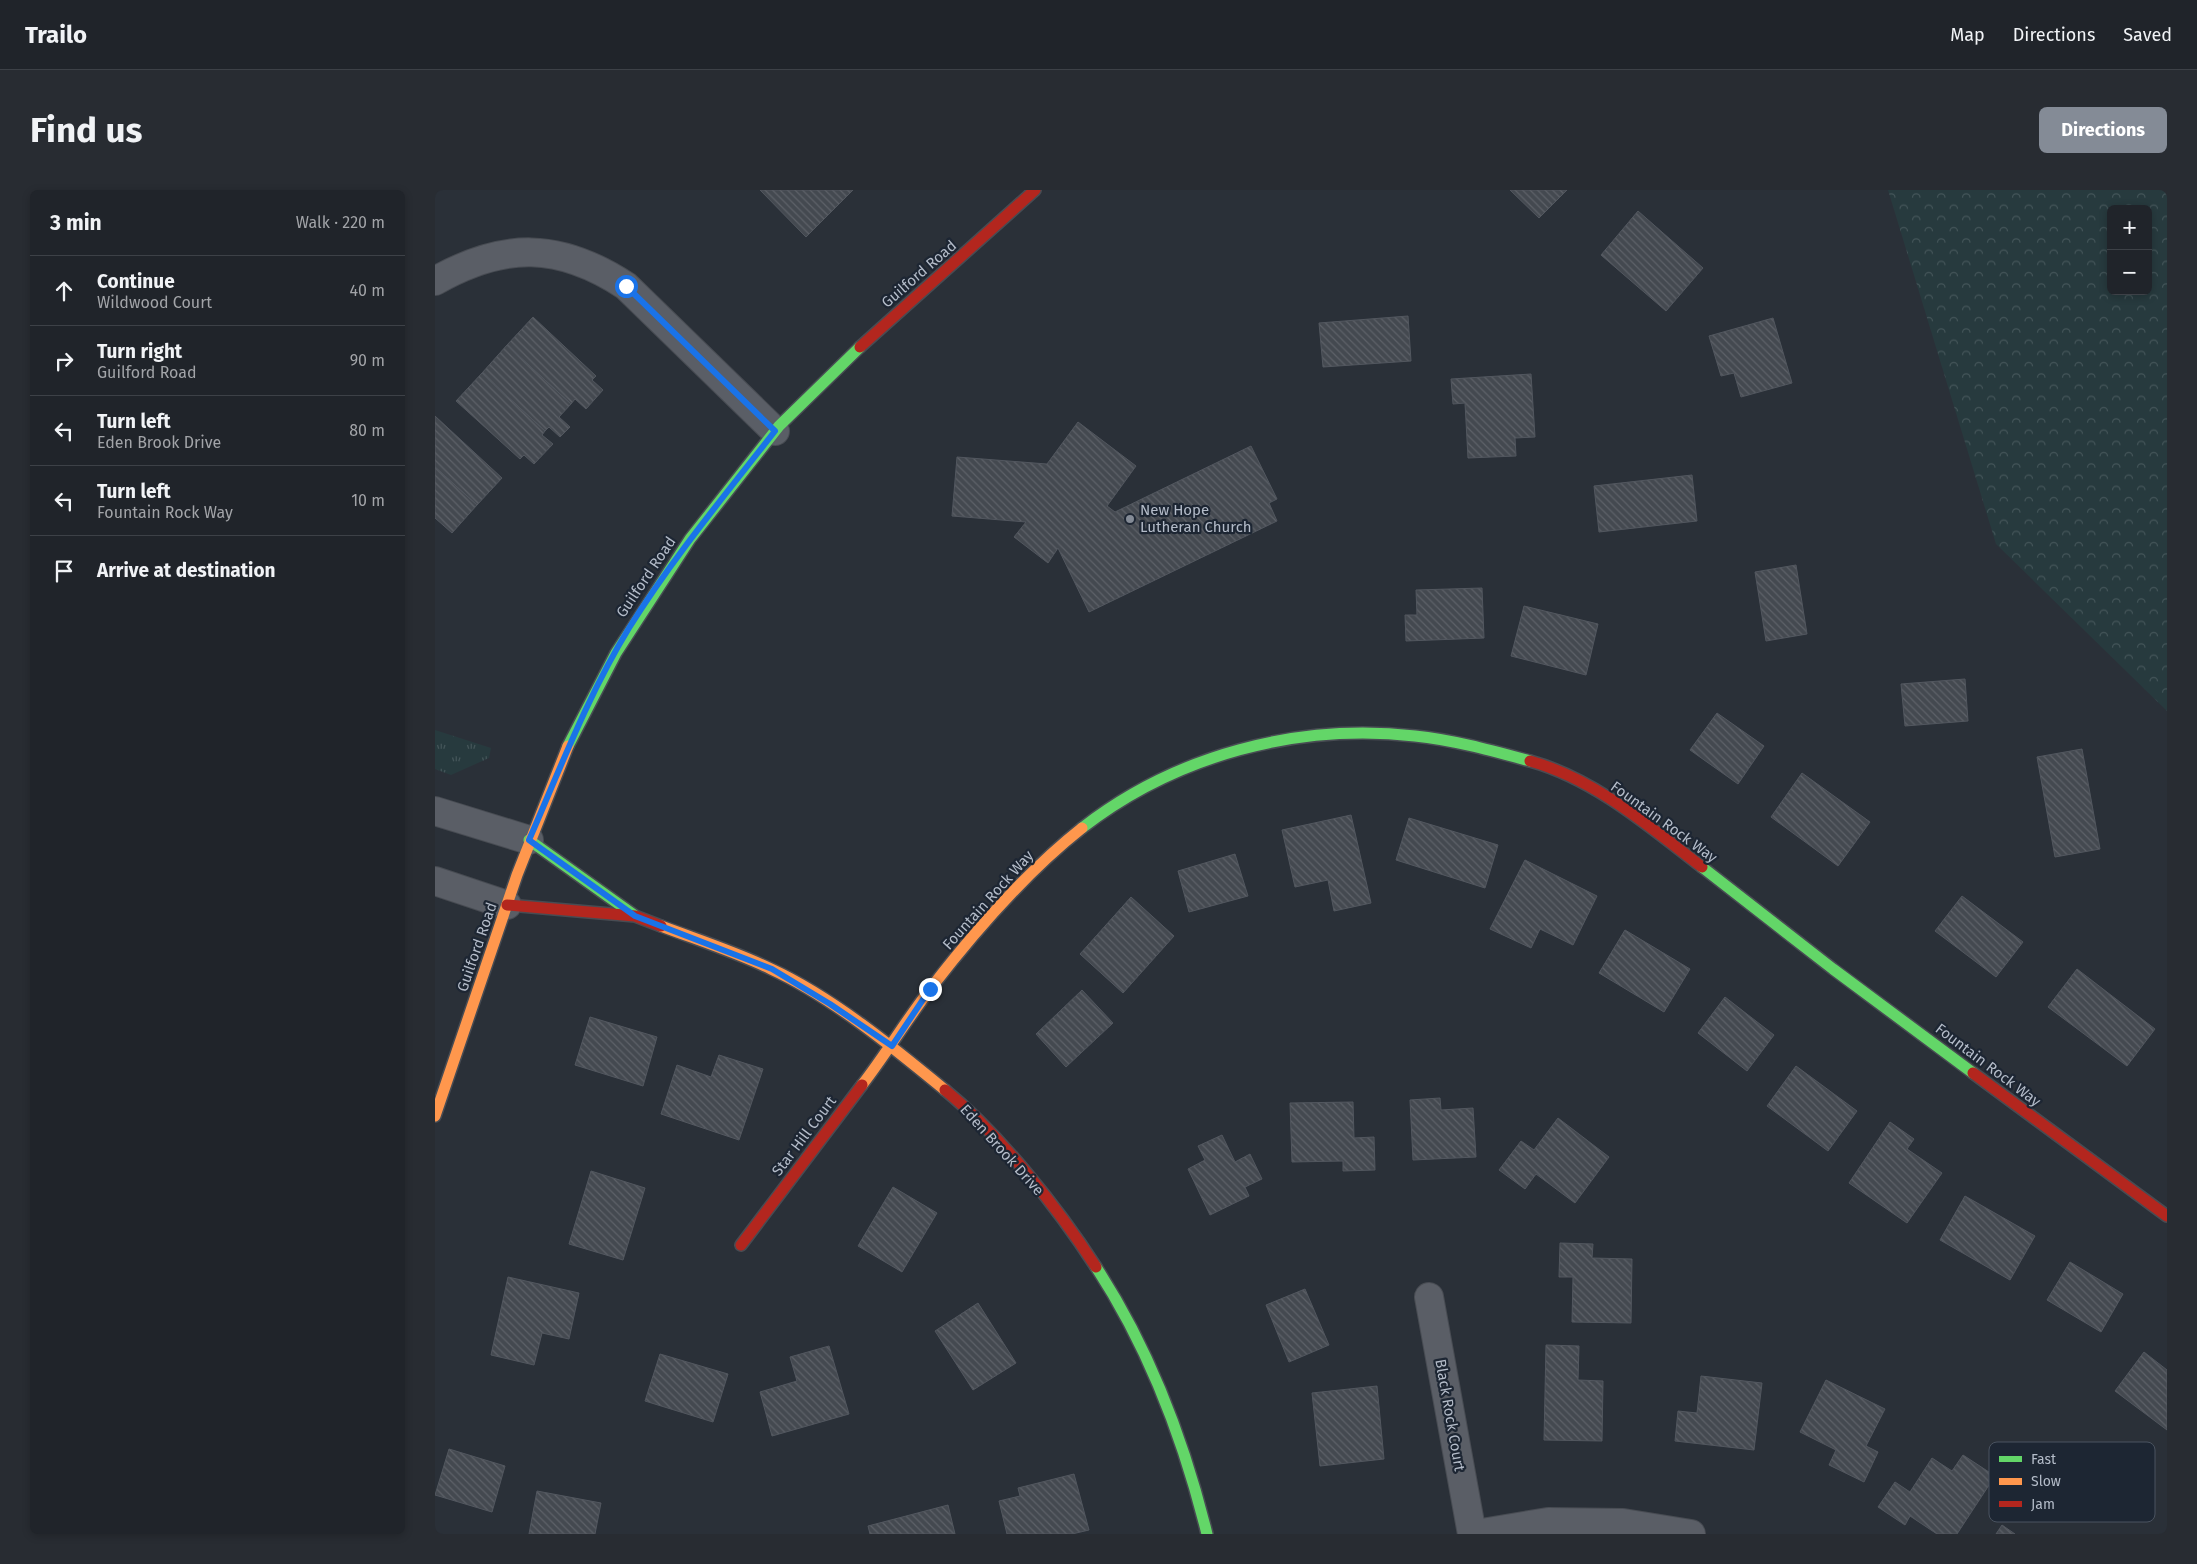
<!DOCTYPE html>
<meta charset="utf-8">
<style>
body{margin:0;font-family:"Fira Sans",sans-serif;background:#282c32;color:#f1f3f6}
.controls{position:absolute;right:15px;top:15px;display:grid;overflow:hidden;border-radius:8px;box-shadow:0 2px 8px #0003}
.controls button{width:45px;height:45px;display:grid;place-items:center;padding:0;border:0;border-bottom:1px solid #3d4147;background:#20242a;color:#f1f3f6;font:25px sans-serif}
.stop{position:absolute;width:15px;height:15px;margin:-11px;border:4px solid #1a73e8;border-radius:50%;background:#fff}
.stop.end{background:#1a73e8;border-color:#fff;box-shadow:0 1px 5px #0008}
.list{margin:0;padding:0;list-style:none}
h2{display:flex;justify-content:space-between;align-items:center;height:65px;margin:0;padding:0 20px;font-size:21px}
h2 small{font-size:16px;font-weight:400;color:#a2a4a8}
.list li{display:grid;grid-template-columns:32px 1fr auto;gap:15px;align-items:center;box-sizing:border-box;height:70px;padding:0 20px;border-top:1px solid #3d4147}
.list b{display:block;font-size:19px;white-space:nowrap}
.list p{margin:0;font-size:16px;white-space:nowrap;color:#a2a4a8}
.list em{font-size:16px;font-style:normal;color:#a2a4a8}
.icon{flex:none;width:28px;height:28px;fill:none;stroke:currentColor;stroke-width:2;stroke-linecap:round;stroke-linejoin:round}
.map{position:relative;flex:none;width:1732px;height:1344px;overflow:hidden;border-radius:8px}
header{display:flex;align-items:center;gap:30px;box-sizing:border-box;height:70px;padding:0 25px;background:#20242a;border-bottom:1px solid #3d4147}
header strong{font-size:24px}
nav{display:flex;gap:28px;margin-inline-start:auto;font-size:18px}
.intro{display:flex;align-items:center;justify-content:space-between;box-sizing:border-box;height:120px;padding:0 30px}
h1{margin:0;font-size:35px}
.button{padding:12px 22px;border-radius:8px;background:#848b96;color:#fff;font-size:18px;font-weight:700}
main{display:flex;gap:30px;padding:0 30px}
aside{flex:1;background:#20242a;border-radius:8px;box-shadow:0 2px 8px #0003}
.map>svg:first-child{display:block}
</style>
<header>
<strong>Trailo</strong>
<nav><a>Map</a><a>Directions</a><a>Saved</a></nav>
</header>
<div class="intro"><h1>Find us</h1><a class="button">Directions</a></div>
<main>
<aside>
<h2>3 min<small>Walk · 220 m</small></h2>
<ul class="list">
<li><svg class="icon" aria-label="ahead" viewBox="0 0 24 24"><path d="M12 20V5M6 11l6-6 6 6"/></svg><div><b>Continue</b><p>Wildwood Court</p></div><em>40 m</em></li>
<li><svg class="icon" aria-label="right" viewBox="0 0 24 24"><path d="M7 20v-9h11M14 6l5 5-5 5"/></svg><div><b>Turn right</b><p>Guilford Road</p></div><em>90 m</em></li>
<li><svg class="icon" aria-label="left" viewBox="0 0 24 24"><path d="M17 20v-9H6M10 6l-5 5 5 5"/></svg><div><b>Turn left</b><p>Eden Brook Drive</p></div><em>80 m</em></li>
<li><svg class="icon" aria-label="left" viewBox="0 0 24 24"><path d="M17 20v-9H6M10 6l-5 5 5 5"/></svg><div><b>Turn left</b><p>Fountain Rock Way</p></div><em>10 m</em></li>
<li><svg class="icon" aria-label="arrive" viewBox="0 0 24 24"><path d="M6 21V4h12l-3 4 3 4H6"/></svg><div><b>Arrive at destination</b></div></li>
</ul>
</aside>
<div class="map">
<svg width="1732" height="1344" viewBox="0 0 1732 1344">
<defs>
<pattern id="forest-crowns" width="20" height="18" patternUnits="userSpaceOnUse" patternTransform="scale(1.25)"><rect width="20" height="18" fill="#273a3e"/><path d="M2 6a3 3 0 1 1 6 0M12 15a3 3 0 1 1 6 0" fill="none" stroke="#445559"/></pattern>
<pattern id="park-tufts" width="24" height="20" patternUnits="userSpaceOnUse" patternTransform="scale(1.25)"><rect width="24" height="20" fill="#273a3e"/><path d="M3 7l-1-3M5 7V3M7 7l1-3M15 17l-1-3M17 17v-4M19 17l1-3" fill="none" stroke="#445559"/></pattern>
<pattern id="building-back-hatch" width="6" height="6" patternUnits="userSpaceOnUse" patternTransform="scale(1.25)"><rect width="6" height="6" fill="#444950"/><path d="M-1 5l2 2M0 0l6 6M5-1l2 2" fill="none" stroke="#5d6168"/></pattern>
</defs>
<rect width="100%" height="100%" fill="#2a3038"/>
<path fill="url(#forest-crowns)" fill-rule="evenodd" d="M1453,0H1732V521L1561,354ZM1676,19H1713V101H1676Z"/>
<path fill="url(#park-tufts)" d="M0,540L56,558L54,568L16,585L0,579Z"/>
<path fill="url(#building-back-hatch)" stroke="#52575f" d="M325,0H418L371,47Z
M1075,0H1132L1104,28Z
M1203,21L1268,78L1231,121L1166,65Z
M973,126L976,171L888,177L884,133Z
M98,127L161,186L157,190L168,200L151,219L140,209L136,214L72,155Z
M1338,128L1357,193L1306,207L1299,183L1286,186L1274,146Z
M72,155L136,214L124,227L135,237L125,247L114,237L110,241L47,183Z
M47,183L110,241L107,245L118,254L99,274L89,265L85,269L21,211Z
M1096,184L1100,247L1080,248L1081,266L1033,268L1030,213L1018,214L1016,189Z
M0,226L67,288L42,315L0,277Z
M643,232L701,276L672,316L680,322L816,256L842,309L834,313L842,331L654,422L623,358L613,373L579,347L591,332L517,326L522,267L612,274Z
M0,277L42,315L17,343L0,328Z
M1257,285L1262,331L1164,342L1159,296Z
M1361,375L1372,444L1331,451L1320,382Z
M1047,398L1049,448L971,451L970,425H982L981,400Z
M1089,416L1163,434L1151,485L1076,466Z
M1530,489L1533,531L1470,536L1466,494Z
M1282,523L1329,556L1303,594L1255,560Z
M1647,559L1665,659L1620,667L1602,567Z
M1367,583L1435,632L1403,676L1336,627Z
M916,625L936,713L899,721L893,690L860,697L847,640Z
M974,628L1063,655L1050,698L961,670Z
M800,664L813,706L754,722L743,681Z
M1090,670L1162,706L1138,755L1105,739L1096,758L1055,739Z
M1527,706L1588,752L1561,787L1500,741Z
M696,707L739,746L688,803L645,764Z
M1190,740L1255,779L1229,822L1164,783Z
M1642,779L1720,839L1692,876L1613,817Z
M647,800L678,833L631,877L601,844Z
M1290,807L1339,845L1312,881L1263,843Z
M155,827L222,847L208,896L140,875Z
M284,865L328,879L304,950L226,924L242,875L276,887Z
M1361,876L1422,921L1393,961L1332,916Z
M1005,908L1006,920L1038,918L1041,967L978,970L975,910Z
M918,912L919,948L939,947L940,980L908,981V971L857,972L855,913Z
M1123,928L1174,967L1140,1013L1101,984L1090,999L1064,980L1086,951L1099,960Z
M1455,932L1479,949L1472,959L1507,983L1472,1033L1414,993Z
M787,945L800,972L815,964L827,989L810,997L814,1006L775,1025L753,979L770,970L763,956Z
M156,981L210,998L188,1070L134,1054Z
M458,997L502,1023L467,1082L423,1056Z
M1530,1006L1600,1046L1575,1090L1505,1050Z
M1125,1053L1158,1054L1157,1068L1197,1069L1196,1133L1137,1132L1138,1087H1124Z
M1635,1072L1688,1104L1666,1142L1612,1110Z
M73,1087L144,1103L134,1149L107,1143L99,1175L56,1165Z
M870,1099L894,1155L854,1172L831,1115Z
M543,1113L581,1173L538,1200L500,1141Z
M1111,1155L1144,1156L1143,1190L1168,1191L1167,1251L1109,1250Z
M394,1156L414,1224L337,1246L325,1202L362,1191L355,1167Z
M1709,1162L1732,1180V1240L1680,1201Z
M225,1164L293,1184L278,1232L210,1211Z
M1266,1186L1327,1193L1319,1260L1240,1251L1243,1221L1262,1223Z
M1391,1190L1450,1219L1431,1256L1443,1262L1429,1292L1394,1275L1401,1260L1365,1242Z
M942,1196L949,1269L885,1276L877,1203Z
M14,1259L70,1276L57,1322L0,1305Z
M1528,1265L1560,1286L1522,1344H1502L1475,1326L1470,1335L1443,1317L1460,1292L1475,1302L1497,1268L1517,1281Z
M639,1284L654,1340L637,1344H572L564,1311L585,1306L583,1298Z
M102,1301L166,1313L160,1344H94Z
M513,1315L520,1344H435L433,1336Z
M1567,1335L1580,1344H1561Z"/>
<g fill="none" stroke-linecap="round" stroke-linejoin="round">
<defs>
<path id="street" d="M0,91C69,52 124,52 191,96L340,241
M0,621L94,650
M0,691L72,715
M994,1107L1037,1344
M1041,1344L1113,1332L1188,1333L1256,1344"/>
<path id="fast" d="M133,556L181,463L255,349L344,236L425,157
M647,638C741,565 862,533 980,546C1019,550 1058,561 1095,571
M94,650L199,725
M1267,677L1398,779L1538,883
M661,1077C714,1158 749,1251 772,1344"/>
<path id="slow" d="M226,736C263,750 301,762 336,779C397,807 459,858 510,900
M427,895C451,864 472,829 496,798C540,741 590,683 647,638
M0,926L82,685L133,556"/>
<path id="jam" d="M425,157L600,0
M1095,571C1160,589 1215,637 1267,677
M72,715L200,726L226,736
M1538,883L1732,1026
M510,900C565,945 623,1018 661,1077
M306,1055L427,895"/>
</defs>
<use href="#street" stroke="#484c53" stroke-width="30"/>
<use href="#fast" stroke="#484c53" stroke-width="14"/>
<use href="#slow" stroke="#484c53" stroke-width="14"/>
<use href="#jam" stroke="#484c53" stroke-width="14"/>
<use href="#street" stroke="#5a5e66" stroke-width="28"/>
<use href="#fast" stroke="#63d668" stroke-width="11"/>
<use href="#slow" stroke="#ff974d" stroke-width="11"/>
<use href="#jam" stroke="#b3261e" stroke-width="11"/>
</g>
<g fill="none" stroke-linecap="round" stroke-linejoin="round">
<path stroke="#1a73e8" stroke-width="6" d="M191,96L340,241C290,305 237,369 194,438C153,505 125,579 94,650L200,726L337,779L395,814L457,856L495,799"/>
</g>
<circle fill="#848b96" stroke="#1d2633" stroke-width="2" cx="695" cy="329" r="5"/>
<g text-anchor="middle" stroke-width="4.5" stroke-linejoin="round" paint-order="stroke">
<g font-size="15" fill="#b4bcc9" stroke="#1d2633">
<text transform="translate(484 84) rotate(-41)" y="5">Guilford Road</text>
<text transform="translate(211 387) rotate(-56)" y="5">Guilford Road</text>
<text transform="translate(1229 632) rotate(36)" y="5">Fountain Rock Way</text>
<text transform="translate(553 710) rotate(-48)" y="5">Fountain Rock Way</text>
<text transform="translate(42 757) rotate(-71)" y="5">Guilford Road</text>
<text transform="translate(1553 875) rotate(37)" y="5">Fountain Rock Way</text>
<text transform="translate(369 946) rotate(-53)" y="5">Star Hill Court</text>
<text transform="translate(567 960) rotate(48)" y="5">Eden Brook Drive</text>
<text transform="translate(1015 1225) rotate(80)" y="5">Black Rock Court</text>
</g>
<g font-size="15" fill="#b4bcc9" stroke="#1d2633" text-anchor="start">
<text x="705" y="325">New Hope<tspan x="705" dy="17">Lutheran Church</tspan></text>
</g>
</g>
<rect x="1554" y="1252" width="166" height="80" rx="8" fill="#1d2633" stroke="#4a5360" stroke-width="1"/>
<rect x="1564" y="1266" width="23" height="6" fill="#63d668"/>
<rect x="1564" y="1288" width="23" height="7" fill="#ff974d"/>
<rect x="1564" y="1311" width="23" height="6" fill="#b3261e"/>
<g font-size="14" fill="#b4bcc9">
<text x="1596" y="1274">Fast</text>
<text x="1596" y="1296">Slow</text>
<text x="1596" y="1319">Jam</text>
</g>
</svg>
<div class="controls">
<button>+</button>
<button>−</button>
</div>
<div class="stop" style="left:191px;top:96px"></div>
<div class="stop end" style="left:495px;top:799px"></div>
</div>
</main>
